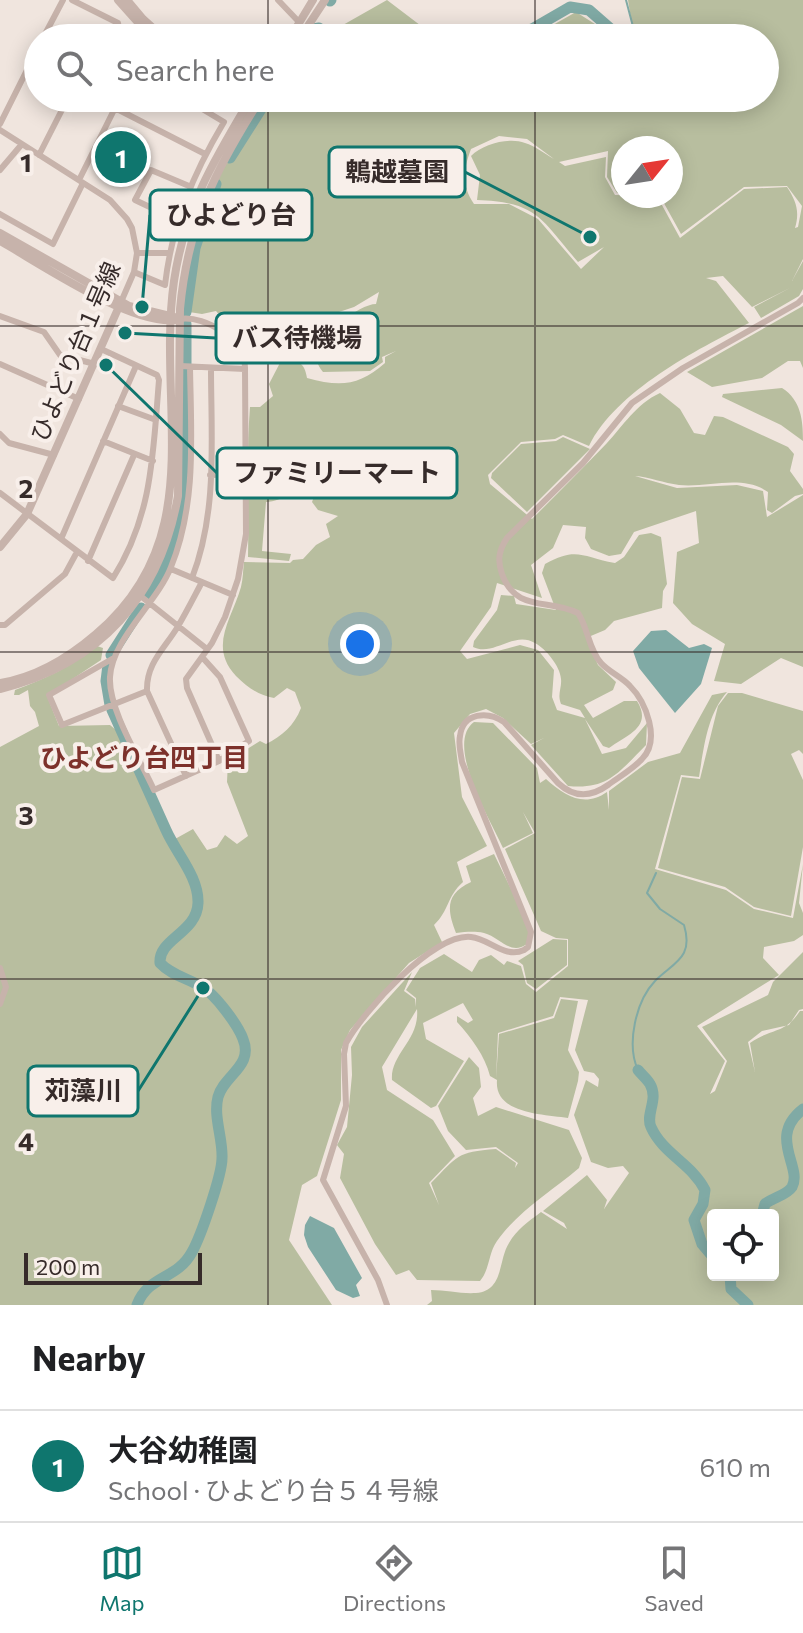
<!DOCTYPE html>
<meta charset="utf-8">
<style>
body{margin:0;font-family:Commissioner,"Noto Sans JP",sans-serif;background:#f6f6f6;color:#202124}
.controls{position:absolute;right:24px;bottom:24px;display:grid;overflow:hidden;border-radius:8px;box-shadow:0 4px 20px #0003}
.controls button{width:72px;height:72px;display:grid;place-items:center;padding:0;border:0;border-bottom:2px solid #e0e0e0;background:#fff;color:#202124;font:40px sans-serif}
.compass{position:absolute;left:611px;top:136px;width:72px;height:72px;border-radius:50%;background:#fff;box-shadow:0 4px 20px #0003;rotate:60deg}
.scale{position:absolute;left:24px;bottom:20px;width:178px;box-sizing:border-box;padding-left:8px;border:4px solid #362b2a;border-top:0;font-size:22px;line-height:28px;white-space:nowrap;color:#362b2a;-webkit-text-stroke:6px #f8efea;paint-order:stroke}
.you{position:absolute;left:360px;top:644px;width:28px;height:28px;margin:-20px;border:6px solid #fff;border-radius:50%;background:#1a73e8;box-shadow:0 0 0 12px #1a73e833}
.badge{display:grid;place-items:center;width:52px;height:52px;border-radius:50%;background:#0f766e;color:#fff;font-size:26px;font-weight:700}
.pin{position:absolute;translate:-50% -50%;border:4px solid #fff;box-shadow:0 2px 8px #0006}
.list{margin:0;padding:0;list-style:none}
h2{display:flex;justify-content:space-between;align-items:center;height:104px;margin:0;padding:0 32px;font-size:34px}
h2 small{font-size:26px;font-weight:400;color:#757577}
.list li{display:grid;grid-template-columns:52px 1fr auto;gap:24px;align-items:center;box-sizing:border-box;height:112px;padding:0 32px;border-top:2px solid #e0e0e0}
.list b{display:block;font-size:30px;white-space:nowrap}
.list p{margin:0;font-size:26px;white-space:nowrap;color:#757577}
.list em{font-size:26px;font-style:normal;color:#757577}
.icon{flex:none;width:44px;height:44px;fill:none;stroke:currentColor;stroke-width:2;stroke-linecap:round;stroke-linejoin:round}
.map{position:relative;flex:none;width:803px;height:1305px;overflow:hidden}
.search{position:absolute;background:#fff;box-shadow:0 4px 20px #0003;left:24px;right:24px;top:24px;height:88px;display:flex;align-items:center;gap:20px;box-sizing:border-box;padding:0 28px;border-radius:44px;color:#757577;font-size:30px}
.sheet{height:216px;background:#fff}
nav{display:flex;justify-content:space-around;align-items:center;box-sizing:border-box;height:112px;border-top:2px solid #e0e0e0;background:#fff;font-size:22px;color:#757577}
nav a{display:grid;justify-items:center;gap:4px}
nav .on{color:#0f766e}
.map>svg:first-child{display:block}
</style>
<div class="map">
<svg width="803" height="1305" viewBox="0 0 803 1305">
<rect width="100%" height="100%" fill="#f0e5de"/>
<path fill="#b8be9f" fill-rule="evenodd" d="M387,0L437,38H320Z
M628,0H803V259L792,281L803,261V289L799,296L761,318L754,307L790,288L752,307L723,276L706,278L716,281L749,323C696,350 616,391 589,446L563,435L555,439L521,442L488,475L490,484L532,519C557,494 582,469 607,443C623,426 636,404 660,393L680,409L694,433L705,435L714,416L723,417L788,447L794,454L790,471L803,489V494L795,496L772,513L767,510L768,492C742,474 708,488 679,485C664,483 649,477 635,476L677,488L737,485L763,491L767,517L803,495V667L781,658L741,684L714,681L725,644L692,624L673,603L677,552L699,543L696,511L634,532L621,554L609,556L591,549L585,538L586,527L563,525L553,548L531,565L542,598L497,583L491,607L460,651L467,659L520,645L538,650L554,670L552,697L557,710L585,718L580,710L561,704C557,694 562,688 561,679C560,666 546,649 535,643C514,630 494,657 473,647L474,641L497,610L501,595L514,596L516,604L556,610L542,573L545,564C577,546 582,557 615,563L624,557L639,535L651,533L661,537L667,584L663,591L662,608L614,621L605,630L586,638L598,665L616,682L613,690L584,705L593,718L624,701H637C653,727 627,735 609,748L603,746L585,719L602,754L626,748L647,723L646,745C619,772 608,790 568,786L531,745L544,738L531,744L503,718L486,709L470,714L454,733L462,797L487,846L457,862L463,882C447,896 449,911 434,925L442,942L409,963L350,1030L341,1050V1100L317,1176L302,1185L289,1240L332,1305H0V747L39,726L35,712L30,706L28,690L19,695H14L15,690C45,679 72,666 97,646L103,648L101,660L47,696L59,726L110,725L116,730L175,839L193,829L207,850L217,847L225,835L237,844L248,836L227,782L228,761L260,741L266,744C282,736 294,726 301,708L295,692L287,688L274,698C258,695 247,687 236,676C208,646 232,619 241,587C243,579 243,570 244,562L290,563L293,560L303,559L316,545L330,537L326,524L338,516L318,510L312,502L315,494L310,488C291,490 284,501 266,502L262,551L291,554L289,561L248,557C249,507 246,457 250,407H260L273,396L269,384L283,357C298,360 305,363 307,378C340,387 359,386 385,363V357L396,351L382,357L383,362L370,371L323,372C319,367 315,360 316,353C319,336 359,304 376,304L379,292L354,307L306,323L249,350L244,345L245,328L229,326L216,311L202,314L189,312L187,281L207,203L245,112L253,98H765V38H634ZM499,136L527,139L554,159C545,154 535,146 525,143C509,137 483,144 471,156L480,175L477,200C538,202 541,219 578,262L604,247L581,269L538,219L509,204H474C461,184 463,171 471,149ZM623,148H671V196H660L681,234L744,187L787,186L802,206L798,227L795,228C800,211 796,201 787,187L744,189L680,238L657,196L615,195L605,177L606,157L565,166L559,162L608,151L607,177L617,193H623Z
M576,12L617,38H530Z
M803,306V368L800,361H788L762,378L712,387L687,372Z
M782,388C801,400 803,420 803,441L781,425L722,397L723,394Z
M563,437L590,449L527,512L491,478L492,473L521,444L556,441Z
M727,692C707,715 704,747 699,777L681,775L655,869L726,890L754,909L793,918L803,864L799,903L803,913V935L794,941L764,947L763,958L779,975L697,1026L725,1061L710,1094L715,1091L727,1061L702,1027L768,995L773,982L803,952V1009L799,1010L789,1025L762,1031L748,1042L755,1072L750,1043C773,1027 784,1035 800,1011H803V1305H427L432,1301L431,1290C446,1290 461,1294 476,1293C504,1291 498,1260 509,1243C517,1229 528,1222 541,1212L567,1229L564,1223L543,1211L587,1175L607,1200L604,1209L629,1173L623,1166L608,1168L591,1162L574,1115L586,1080L598,1087L599,1079L594,1073L584,1071L575,1050L588,1000L560,997L553,1016L498,1033L496,1079L499,1034L554,1018L561,999L578,1001L568,1050L579,1072L578,1081L568,1118C543,1114 494,1114 497,1080L490,1076C485,1056 471,1037 457,1022V1016L468,1023L473,1020L463,1003L423,1023L426,1039L464,1061L436,1106L431,1108L392,1080C390,1054 420,1040 417,1009L382,1067L387,1090L433,1120L455,1156L429,1183L439,1205L431,1183C458,1156 456,1152 496,1149L516,1163L515,1168L518,1163L496,1147L466,1150L448,1131L438,1106L469,1057L479,1068L481,1087L473,1098L478,1116L496,1107L569,1130L582,1158L579,1168C552,1191 517,1212 497,1241C488,1254 490,1269 480,1281L417,1280L409,1270L396,1275L375,1244L340,1178L344,1154L337,1145L347,1127L352,1075L351,1047L362,1027L412,972L404,991L415,999L416,1007V998L406,990L420,968L444,954L472,972L479,960L491,955L504,965L507,961L521,966L526,984L536,992L568,966V939L556,938L541,931L505,849L535,833L523,812L533,833L503,848C491,821 444,744 474,722L493,723L537,768L540,783L546,779C565,796 584,808 607,792L609,810V791L648,762L680,753L712,695ZM713,1215H773V1275H713Z
M728,693H742L803,711V754L799,750L791,754L803,780V847L791,916L754,907L725,887L658,868L682,777L700,779L718,706Z
M494,854L529,926L527,944C510,956 500,937 484,933C474,931 466,932 456,933C447,910 445,894 471,882L466,866Z
M553,939L567,940V965L536,989L527,983L523,965L518,961Z"/>
<path fill="#80aaa5" d="M666,630L689,648L704,644L712,648L701,684L675,713L639,668L633,651L651,631Z
M310,1216L334,1228L362,1278L356,1285L360,1296L353,1298L336,1290L308,1247L304,1235L305,1225Z"/>
<g fill="none" stroke-linecap="round" stroke-linejoin="round">
<path stroke="#80aaa5" stroke-width="2" d="M626,0L636,38
M638,1070C626,1044 636,1001 655,981C674,962 694,958 684,925L660,909L647,893L656,873"/>
<path stroke="#80aaa5" stroke-width="11" d="M330,1L331,0
M313,29L319,28L334,38
M508,38L532,29L570,7L589,10L621,38
M230,158L268,98
M186,312L195,248L216,184
M186,365V324
M149,596C194,523 186,454 186,372
M111,655L141,608
M108,665L106,681L110,705
M112,710C130,750 148,790 166,830C176,853 199,877 198,903C197,933 158,939 160,963C171,975 187,978 202,987C215,994 238,1025 243,1039C254,1066 224,1075 218,1097C213,1116 223,1139 222,1158C222,1175 201,1236 192,1252C177,1280 148,1275 137,1305
M638,1070C642,1075 647,1079 650,1084C659,1100 645,1114 651,1127C663,1154 692,1164 705,1190L703,1204L694,1220L702,1244L713,1257
M762,1215L765,1204C773,1197 786,1196 792,1187C803,1167 767,1137 803,1109
M730,1275L731,1289L748,1305"/>
<path stroke="#c7b3ab" stroke-width="6" d="M72,0L118,23L121,38
M278,0L299,22
M43,38L63,0
M115,108L205,154
M0,124L38,48
M0,130L110,200L127,219L132,228L137,253L134,272L121,302
M39,155L68,98
M0,170L22,144
M79,180L120,98
M0,214L53,244L83,183
M177,220L135,200L151,170L189,186
M137,253H169
M134,272L165,285C172,224 193,174 224,122L184,98
M0,316L44,332L60,355L95,364
M180,319C206,315 246,341 245,369
M0,364L79,399
M180,366L245,369L246,534L238,579L225,617L212,643L186,679L187,688L219,761L154,790C141,761 108,709 110,677C112,639 157,603 171,567C197,503 191,434 190,367
M118,406L156,420
M0,434L9,443L54,455
M103,441L153,461
M210,475L245,474
M0,493L113,578C153,515 153,452 159,380L157,375L101,349
M61,539L136,366
M88,561L134,455
M171,569L233,595
M192,578C218,511 211,438 211,368
M138,594L207,649
M0,625H5L65,574L77,552
M202,657L220,677L249,741L219,761
M112,659L49,695L62,725L147,691
M186,776L147,691C146,664 164,649 177,628C186,613 194,597 202,582
M0,968L6,987L0,1004
M387,1305L378,1280L323,1180L346,1106L344,1054L346,1043C363,1012 433,933 471,937C490,939 505,959 524,950L528,947L531,932L462,762C461,754 458,745 460,736C463,712 488,711 504,722L558,783C573,797 590,798 608,785C619,777 633,769 642,759C661,740 646,702 630,686C622,677 609,672 601,663C589,650 588,628 578,613C549,598 516,613 502,574C497,560 499,550 507,538L583,463L632,403L683,368L798,303L803,298"/>
<path stroke="#c7b3ab" stroke-width="8" d="M118,0L152,38
M127,0L143,19L164,38
M290,38L313,0
M300,38L325,0
M0,233L129,306L174,317
M0,241C41,264 130,325 175,320
M0,547L27,514L121,302
M0,683C37,677 68,658 96,634C211,537 156,407 174,281C185,207 214,160 251,98
M0,689C100,664 160,597 178,496L180,309C188,223 215,170 261,98"/>
</g>
<path fill="none" stroke="#362b2a" stroke-width="2" stroke-opacity="0.55" d="M268,0V38M535,0V38M268,98V1305M535,98V1305M0,326H803M0,652H803M0,979H803"/>
<g text-anchor="middle" stroke-width="8" stroke-linejoin="round" paint-order="stroke">
<g font-size="24" fill="#362b2a" stroke="#f8efea">
<text transform="translate(76 352) rotate(-67)" y="8">ひよどり台１号線</text>
</g>
<g font-size="26" font-weight="bold" fill="#7d312b" stroke="#f8efea">
<text x="144" y="767">ひよどり台四丁目</text>
</g>
</g>
<g font-size="26" text-anchor="middle" font-weight="bold" fill="#362b2a" stroke="#f8efea" stroke-width="8" stroke-linejoin="round" paint-order="stroke">
<text x="26" y="172">1</text>
<text x="26" y="498">2</text>
<text x="26" y="825">3</text>
<text x="26" y="1151">4</text>
</g>
<path fill="none" stroke="#0f766e" stroke-width="3" d="M590 237L465 172M142 307L150 215M125 333L216 338M106 365L217 473M203 988L138 1091"/>
<g fill="#0f766e" stroke="#f8efea" stroke-width="3">
<circle cx="590" cy="237" r="8"/>
<circle cx="142" cy="307" r="8"/>
<circle cx="125" cy="333" r="8"/>
<circle cx="106" cy="365" r="8"/>
<circle cx="203" cy="988" r="8"/>
</g>
<g fill="#f8efea" stroke="#0f766e" stroke-width="3">
<rect x="329" y="147" width="136" height="50" rx="8"/>
<rect x="150" y="190" width="162" height="50" rx="8"/>
<rect x="216" y="313" width="162" height="50" rx="8"/>
<rect x="217" y="448" width="240" height="50" rx="8"/>
<rect x="28" y="1066" width="110" height="50" rx="8"/>
</g>
<g font-size="26" text-anchor="middle" font-weight="bold" fill="#362b2a">
<text x="397" y="181">鵯越墓園</text>
<text x="231" y="224">ひよどり台</text>
<text x="297" y="347">バス待機場</text>
<text x="337" y="482">ファミリーマート</text>
<text x="83" y="1100">苅藻川</text>
</g>
</svg>
<div class="controls">
<button><svg class="icon" aria-label="locate" viewBox="0 0 24 24"><circle cx="12" cy="12" r="6"/><path d="M12 2v4M12 18v4M2 12h4M18 12h4"/></svg></button>
</div>
<svg class="compass" viewBox="-18 -18 36 36"><path d="M0-13l5 13h-10z" fill="#e53935"/><path d="M0 13l5-13h-10z" fill="#757577"/></svg>
<div class="scale">200 m</div>
<div class="you"></div>
<div class="pin badge" style="left:121px;top:157px">1</div>
<div class="search"><svg class="icon" aria-label="search" viewBox="0 0 24 24"><circle cx="10" cy="10" r="6"/><path d="M15 15l6 6"/></svg>Search here</div>
</div>
<section class="sheet">
<h2>Nearby<small></small></h2>
<ul class="list">
<li><span class="badge">1</span><div><b>大谷幼稚園</b><p>School · ひよどり台５４号線</p></div><em>610 m</em></li>
</ul>
</section>
<nav>
<a class="on"><svg class="icon" aria-label="map" viewBox="0 0 24 24"><path d="M3 6l6-2 6 2 6-2v14l-6 2-6-2-6 2zM9 4v14M15 6v14"/></svg>Map</a>
<a><svg class="icon" aria-label="directions" viewBox="0 0 24 24"><path d="M12 3l9 9-9 9-9-9zM9 14v-3h6M13 9l2 2-2 2"/></svg>Directions</a>
<a><svg class="icon" aria-label="saved" viewBox="0 0 24 24"><path d="M7 4h10v16l-5-4-5 4z"/></svg>Saved</a>
</nav>
